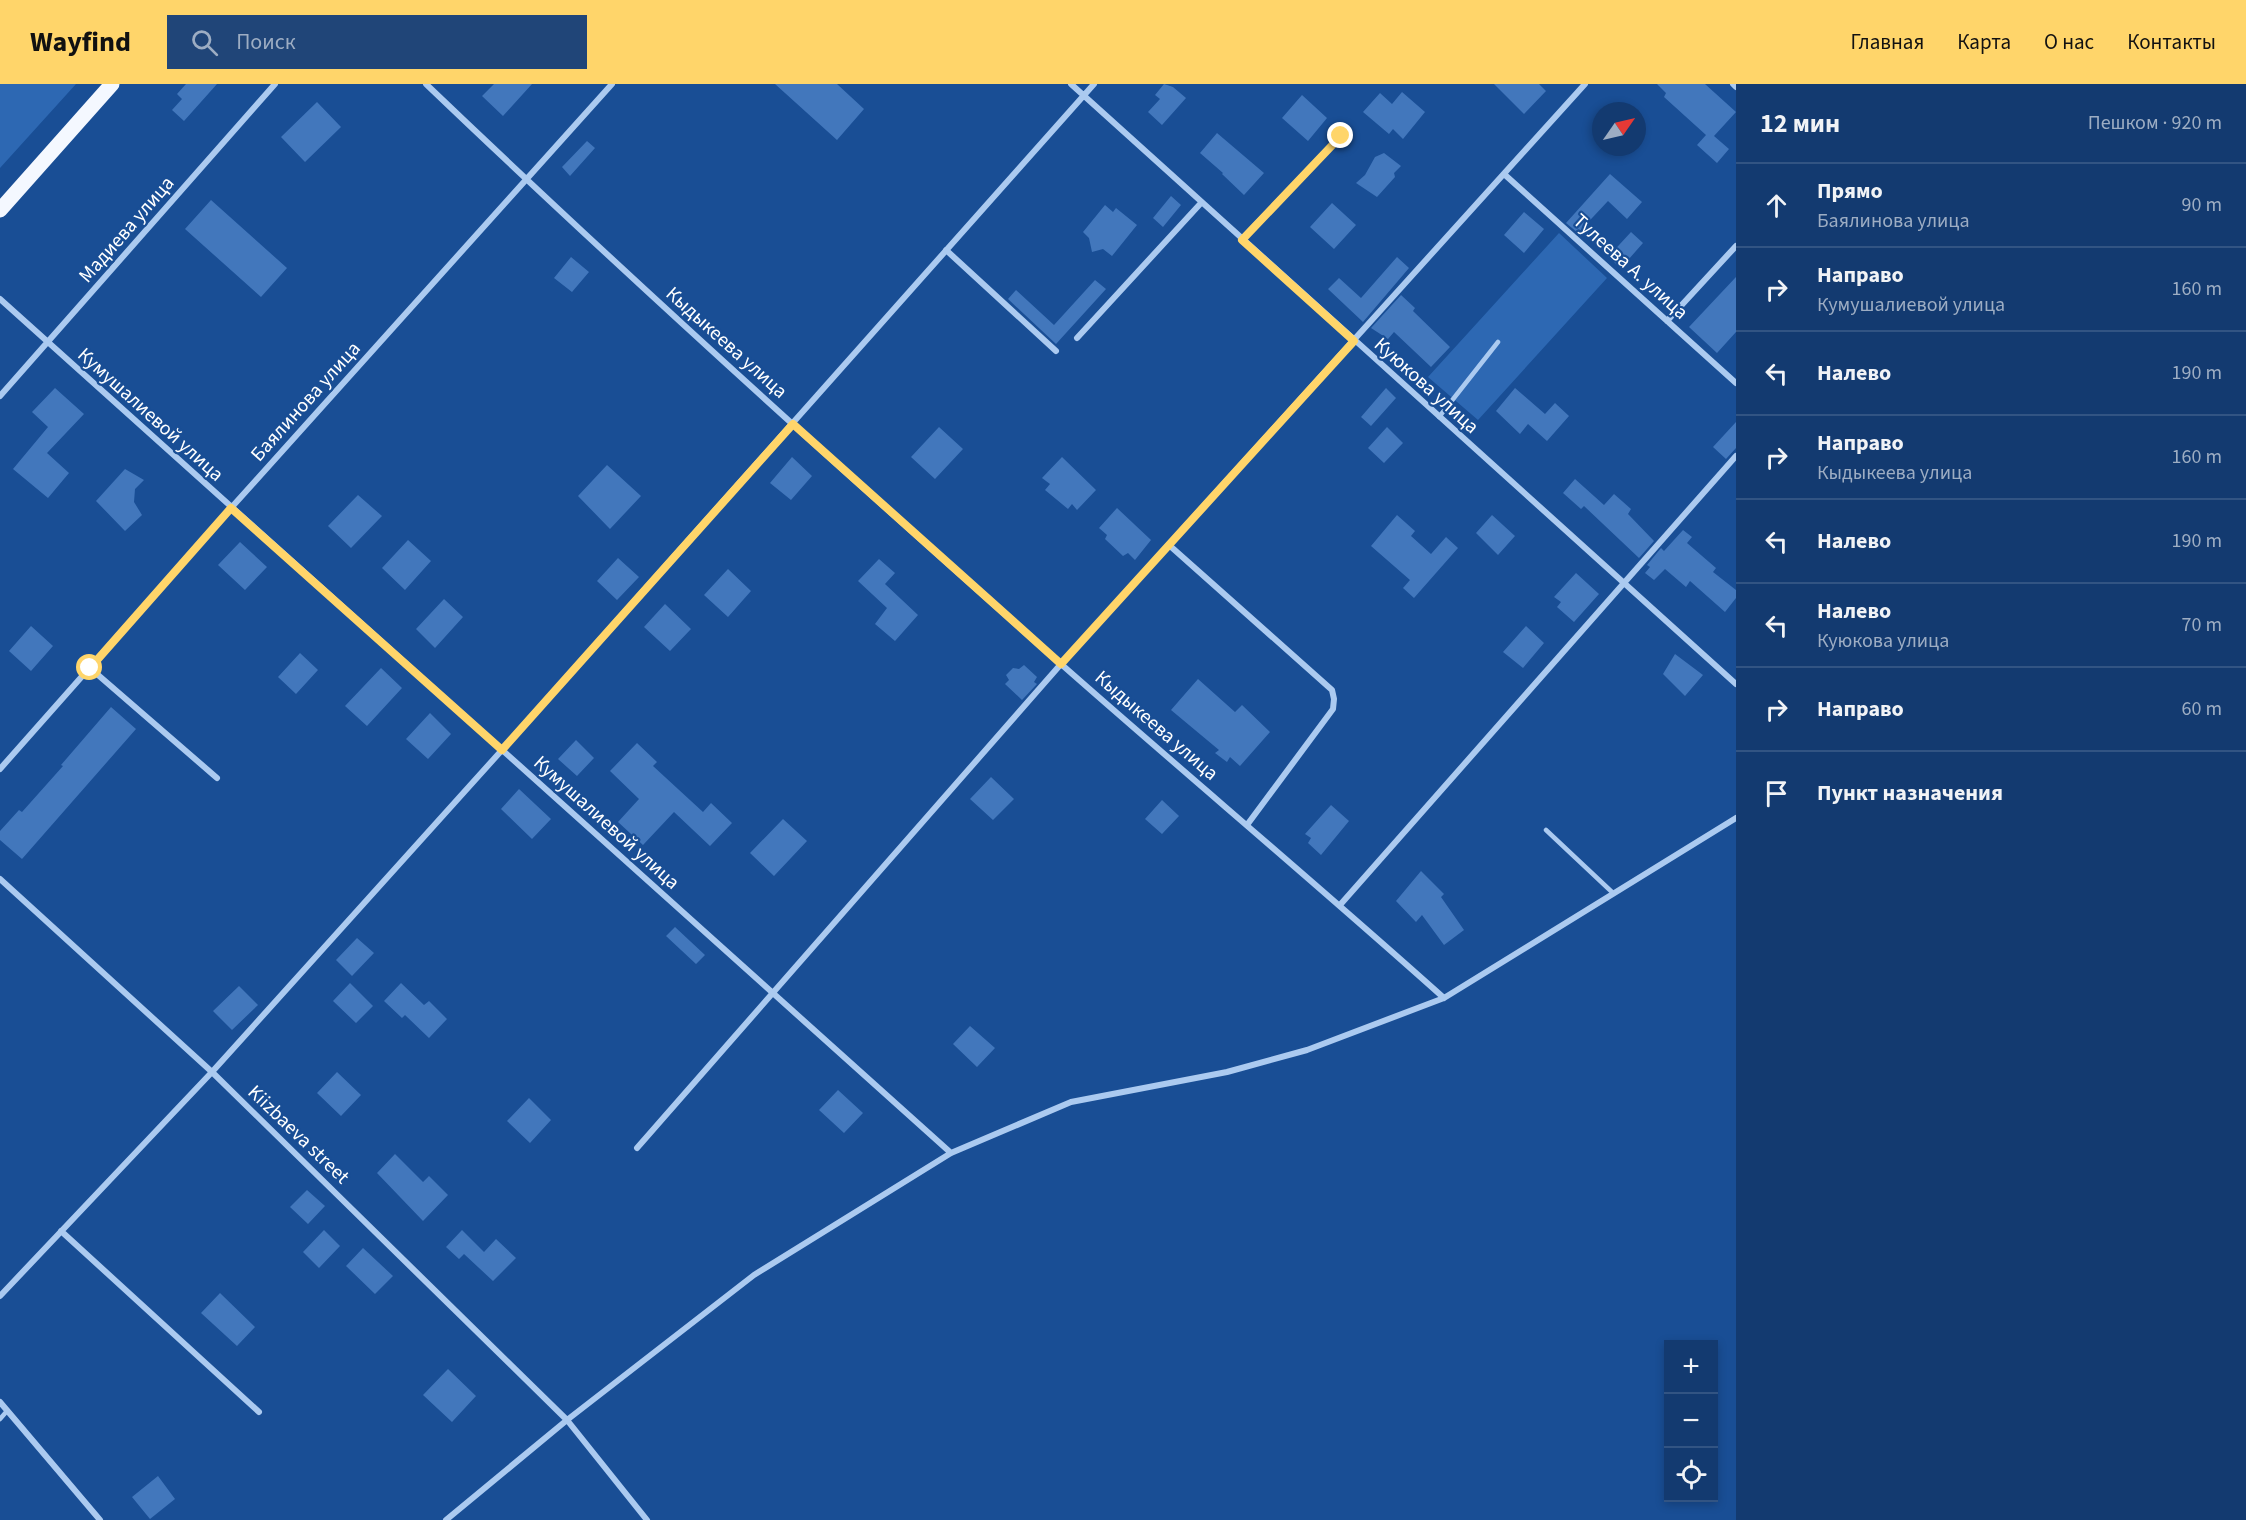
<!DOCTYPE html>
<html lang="ru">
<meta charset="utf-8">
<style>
body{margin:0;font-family:"Source Sans 3",sans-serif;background:#204578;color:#f1f3f6}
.controls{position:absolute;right:18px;bottom:18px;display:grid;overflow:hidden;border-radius:0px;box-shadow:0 3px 9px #0003}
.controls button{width:54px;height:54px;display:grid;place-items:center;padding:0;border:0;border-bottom:2px solid #325483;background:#133a70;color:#f1f3f6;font:30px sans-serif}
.compass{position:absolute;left:1592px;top:18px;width:54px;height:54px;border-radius:50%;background:#133a70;box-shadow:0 3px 9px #0003;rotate:56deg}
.stop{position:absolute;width:18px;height:18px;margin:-14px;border:4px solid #ffd56a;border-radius:50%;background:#fff}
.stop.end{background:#ffd56a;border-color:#fff;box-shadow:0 2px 6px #0008}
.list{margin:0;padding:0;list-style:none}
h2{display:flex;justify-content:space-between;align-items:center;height:78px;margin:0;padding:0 24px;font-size:26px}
h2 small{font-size:20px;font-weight:400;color:#9dadc3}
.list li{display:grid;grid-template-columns:39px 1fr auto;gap:18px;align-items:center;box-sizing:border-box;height:84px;padding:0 24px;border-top:2px solid #325483}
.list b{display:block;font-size:22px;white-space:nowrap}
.list p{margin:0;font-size:20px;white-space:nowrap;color:#9dadc3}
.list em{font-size:20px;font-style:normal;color:#9dadc3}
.icon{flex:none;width:33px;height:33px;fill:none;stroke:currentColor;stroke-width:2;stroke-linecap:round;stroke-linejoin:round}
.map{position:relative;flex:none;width:1736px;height:1436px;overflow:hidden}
header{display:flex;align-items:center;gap:36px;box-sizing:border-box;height:84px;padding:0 30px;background:#ffd56a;color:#111}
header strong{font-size:28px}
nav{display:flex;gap:33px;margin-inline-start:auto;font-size:21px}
.search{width:420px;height:54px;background:#204578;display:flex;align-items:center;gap:15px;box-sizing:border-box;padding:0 21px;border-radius:0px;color:#9dadc3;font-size:22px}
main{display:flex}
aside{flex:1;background:#133a70}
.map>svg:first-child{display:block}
</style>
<header>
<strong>Wayfind</strong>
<div class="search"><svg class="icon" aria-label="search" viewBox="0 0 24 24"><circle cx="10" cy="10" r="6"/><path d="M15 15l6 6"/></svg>Поиск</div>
<nav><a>Главная</a><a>Карта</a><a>О нас</a><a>Контакты</a></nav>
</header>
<main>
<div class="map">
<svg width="1736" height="1436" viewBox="0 0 1736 1436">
<rect width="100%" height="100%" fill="#194e95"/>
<path fill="#2d68b3" d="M0,0H76L0,84Z
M1559,149L1607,194L1478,336L1428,293Z"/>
<path fill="#4277bc" d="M186,0H217L184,37L172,26L182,15L177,10Z
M494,0H532L503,32L482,12Z
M775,0H837L864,25L837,56Z
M1164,0L1173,3L1186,14L1162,41L1148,28L1160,15L1155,11Z
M1494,0H1539L1546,7L1524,30Z
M1657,0H1705L1736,28L1714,52L1729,65L1717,79L1697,61L1706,51L1664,13L1666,9Z
M1402,8L1425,28L1403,55L1393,45L1389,50L1363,28L1380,9L1392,20Z
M1302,11L1327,34L1308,57L1282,34Z
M317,18L341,43L305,78L281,53Z
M1217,49L1264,89L1244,111L1222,90L1223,89L1200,69Z
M587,57L595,64L570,92L562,83Z
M1384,69L1401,82L1394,89L1395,93L1377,113L1356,99L1365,91L1375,73Z
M1610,90L1642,118L1627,135L1608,117L1578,149L1566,139Z
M1171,112L1181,121L1163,143L1153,134Z
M211,116L287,184L261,213L185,145Z
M1332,119L1356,141L1334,165L1310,143Z
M1105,121L1113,128L1116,124L1137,141L1112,172L1103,165L1092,168L1089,154L1083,148Z
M1524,128L1544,145L1524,169L1504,151Z
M1631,148L1643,159L1621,184L1608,173Z
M571,173L589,188L572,208L554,194Z
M1397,173L1409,184L1363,238L1328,205L1339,194L1361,214Z
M1736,193V248L1717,269L1689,243Z
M1095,196L1106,205L1056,260L1008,215L1016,206L1054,241Z
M1401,211L1415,224L1413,227L1450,263L1431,283L1394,248L1388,255L1371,244Z
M55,304L84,330L47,369L69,389L48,414L13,385L48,343L32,328Z
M1386,304L1396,314L1371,342L1361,333Z
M1515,304L1545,330L1555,319L1569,332L1547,357L1528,340L1520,350L1496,327Z
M1736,338V364L1726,375L1713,363Z
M939,343L963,365L935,395L911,373Z
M1387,343L1403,359L1384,379L1368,364Z
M792,373L812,392L791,416L770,399Z
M1062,373L1096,406L1077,426L1072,420L1068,425L1045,406L1050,400L1042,394Z
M607,381L641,412L610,445L578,412Z
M125,385L144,396L135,405L134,418L142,431L125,447L96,417Z
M1575,395L1604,421L1614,410L1631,425L1628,430L1654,457L1639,474L1584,422L1581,425L1563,409Z
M358,411L382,432L351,464L328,442Z
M1117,424L1151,456L1135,476L1128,469L1123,472L1105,455L1107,451L1099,444Z
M1397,431L1415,447L1411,452L1431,470L1446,453L1458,464L1414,514L1403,504L1410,496L1371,462Z
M1492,431L1515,452L1498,471L1476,449Z
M1683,446L1692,453L1687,459L1716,484L1713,488L1736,506V514L1725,528L1690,497L1686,503L1665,485L1654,496L1645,489L1650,483L1647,481L1661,464L1664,467Z
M408,456L431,477L405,506L382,484Z
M240,458L267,483L245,506L218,481Z
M618,474L639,493L617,516L597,497Z
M879,475L895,489L885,500L918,531L895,557L875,540L887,524L858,497Z
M728,485L751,507L728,533L704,511Z
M1576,489L1599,510L1574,538L1557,523L1561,518L1554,513Z
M444,515L463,533L435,564L416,545Z
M665,520L691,545L670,567L644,543Z
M31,542L53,562L31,587L9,567Z
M1526,542L1544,559L1523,584L1503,568Z
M300,569L318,586L296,610L278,593Z
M1675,570L1703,591L1685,612L1663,590Z
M1024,581L1037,593L1034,598L1037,600L1022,616L1005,600L1009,596L1006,591L1013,584L1019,585Z
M381,584L402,604L367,642L345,622Z
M1198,595L1235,628L1242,621L1270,648L1240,682L1230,673L1227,678L1215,669L1219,666L1171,626Z
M111,623L136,645L22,775L0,756V747L19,726L22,728L63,682L61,681Z
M430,629L451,650L428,675L406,655Z
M576,656L594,674L577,692L558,675Z
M637,659L657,678L653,682L703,728L711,719L732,739L710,762L674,728L643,761L618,738L639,715L610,687Z
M991,693L1014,715L993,736L970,715Z
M519,705L551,735L532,755L501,725Z
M1162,716L1179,732L1162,750L1145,735Z
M1331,721L1349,737L1321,771L1308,759L1311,754L1305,750Z
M783,735L807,757L774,792L750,769Z
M1421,787L1444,810L1441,813L1464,846L1444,861L1422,831L1416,838L1396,817Z
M675,843L705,871L696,880L666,852Z
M357,854L374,869L352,892L336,876Z
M350,899L373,922L356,939L333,917Z
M401,899L424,921L429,917L447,935L429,954L405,931L402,934L384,917Z
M239,902L258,921L232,946L213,927Z
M970,942L995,964L977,983L953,960Z
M337,988L361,1011L341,1032L317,1009Z
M838,1006L863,1029L844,1049L819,1026Z
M529,1014L551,1036L530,1059L507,1037Z
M395,1070L423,1098L429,1092L448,1111L423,1137L377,1089Z
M307,1106L325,1122L308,1140L290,1123Z
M324,1146L340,1162L319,1184L303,1168Z
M462,1146L484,1168L496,1155L516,1174L493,1197L464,1170L459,1175L446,1163Z
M363,1164L393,1192L375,1210L346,1182Z
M220,1209L255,1243L237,1262L201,1229Z
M448,1285L476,1312L452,1338L423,1311Z
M158,1392L175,1415L150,1435L132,1413Z"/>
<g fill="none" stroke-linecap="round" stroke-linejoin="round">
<path stroke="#abcaf0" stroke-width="4.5" d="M1439,333L1498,258
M1546,746L1613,809
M0,1335L7,1327"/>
<path stroke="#abcaf0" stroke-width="6" d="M426,0C633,198 846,390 1061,580C1188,692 1318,801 1444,914
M1071,0L1736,600
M1733,0L1736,3
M1504,90L1736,299
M1242,155L1341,52
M946,166L1056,267
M0,215L951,1069
M1667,237L1736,162
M1077,254L1201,119
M0,312L275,0
M1169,461L1332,606L1334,615L1333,625L1247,741
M90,584L217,694
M0,685L231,424L612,0
M0,795L212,988L567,1336L647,1436
M1340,821L1736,372
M637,1064L1061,580L1585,0
M61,1147L259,1328
M0,1212L212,988L502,666L1094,0
M0,1318L100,1436
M446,1436L567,1336L754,1191L951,1069L1071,1018L1227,988L1307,966L1444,914L1736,734"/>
<path stroke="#f4f8ff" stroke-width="15" d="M0,126L112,0"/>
</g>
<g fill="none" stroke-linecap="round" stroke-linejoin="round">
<path stroke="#ffd56a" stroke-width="8" d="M90,584L231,424L502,666L793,340L1061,580L1354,257L1242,156L1341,52"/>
</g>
<g text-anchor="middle" stroke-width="4.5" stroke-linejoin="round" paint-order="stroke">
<g font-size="20" fill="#fff" stroke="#194e95">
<text transform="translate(126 145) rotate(-49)" y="7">Мадиева улица</text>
<text transform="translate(1631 182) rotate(42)" y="7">Тулеева А. улица</text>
<text transform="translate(727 258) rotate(42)" y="7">Кыдыкеева улица</text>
<text transform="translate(1427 301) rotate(42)" y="7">Куюкова улица</text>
<text transform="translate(305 317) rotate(-48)" y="7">Баялинова улица</text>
<text transform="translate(151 330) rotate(42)" y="7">Кумушалиевой улица</text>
<text transform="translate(1157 641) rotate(41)" y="7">Кыдыкеева улица</text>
<text transform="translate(607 738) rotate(42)" y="7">Кумушалиевой улица</text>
<text transform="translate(299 1050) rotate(44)" y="7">Kiizbaeva street</text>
</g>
</g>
</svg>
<div class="controls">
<button>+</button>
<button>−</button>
<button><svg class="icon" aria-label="locate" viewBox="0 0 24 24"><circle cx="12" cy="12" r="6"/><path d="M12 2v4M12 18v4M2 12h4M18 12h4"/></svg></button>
</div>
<svg class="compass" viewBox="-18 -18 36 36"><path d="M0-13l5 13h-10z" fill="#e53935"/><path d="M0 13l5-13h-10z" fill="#9dadc3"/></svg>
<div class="stop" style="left:90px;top:584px"></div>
<div class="stop end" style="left:1341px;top:52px"></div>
</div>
<aside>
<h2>12 мин<small>Пешком · 920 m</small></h2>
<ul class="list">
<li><svg class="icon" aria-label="ahead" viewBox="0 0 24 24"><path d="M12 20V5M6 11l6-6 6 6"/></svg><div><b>Прямо</b><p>Баялинова улица</p></div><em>90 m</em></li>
<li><svg class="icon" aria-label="right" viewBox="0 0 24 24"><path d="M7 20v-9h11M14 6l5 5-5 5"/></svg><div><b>Направо</b><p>Кумушалиевой улица</p></div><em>160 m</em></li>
<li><svg class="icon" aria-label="left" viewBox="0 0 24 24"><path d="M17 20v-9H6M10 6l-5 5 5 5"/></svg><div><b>Налево</b></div><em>190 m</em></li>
<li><svg class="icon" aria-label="right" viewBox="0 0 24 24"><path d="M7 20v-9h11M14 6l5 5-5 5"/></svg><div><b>Направо</b><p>Кыдыкеева улица</p></div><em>160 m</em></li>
<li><svg class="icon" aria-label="left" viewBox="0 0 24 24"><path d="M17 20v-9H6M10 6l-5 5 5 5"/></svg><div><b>Налево</b></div><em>190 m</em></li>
<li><svg class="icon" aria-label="left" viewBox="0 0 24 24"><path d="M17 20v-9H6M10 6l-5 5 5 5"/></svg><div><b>Налево</b><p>Куюкова улица</p></div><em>70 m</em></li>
<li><svg class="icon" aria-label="right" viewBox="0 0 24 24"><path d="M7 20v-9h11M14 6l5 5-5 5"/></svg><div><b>Направо</b></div><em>60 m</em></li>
<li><svg class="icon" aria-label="arrive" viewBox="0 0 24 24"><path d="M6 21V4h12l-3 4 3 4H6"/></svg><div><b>Пункт назначения</b></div></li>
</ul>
</aside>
</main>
